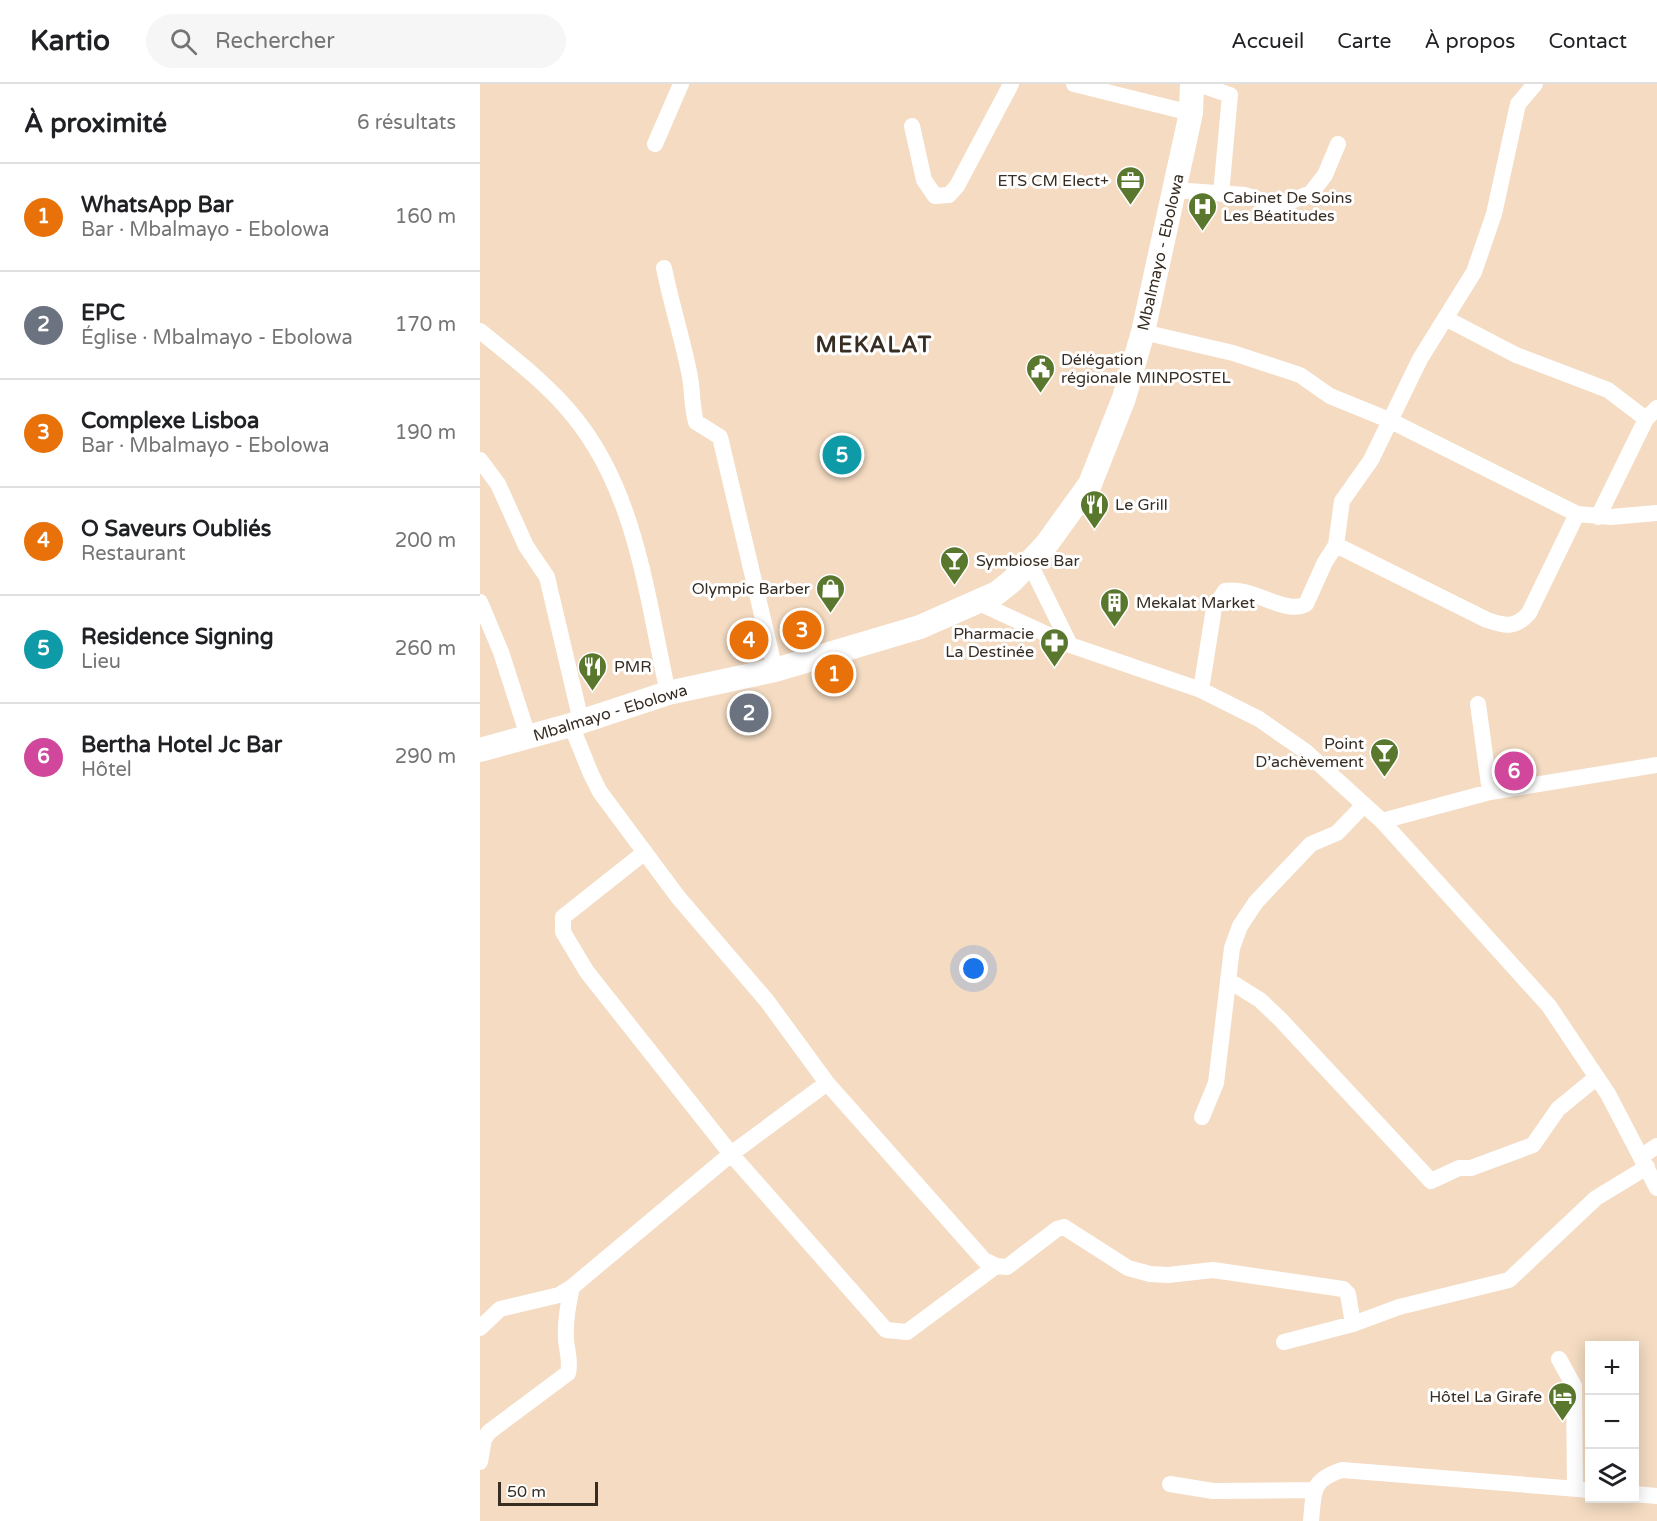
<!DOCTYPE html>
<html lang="fr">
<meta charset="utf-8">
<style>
body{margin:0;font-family:"Varela Round",sans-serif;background:#f6f6f6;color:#202124}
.controls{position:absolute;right:18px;bottom:18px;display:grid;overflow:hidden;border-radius:0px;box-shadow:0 3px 15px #0003}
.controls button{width:54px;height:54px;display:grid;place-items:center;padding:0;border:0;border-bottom:2px solid #e0e0e0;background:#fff;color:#202124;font:30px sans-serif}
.scale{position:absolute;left:18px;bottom:15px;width:100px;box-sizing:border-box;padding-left:6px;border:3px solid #372d23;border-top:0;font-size:16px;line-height:21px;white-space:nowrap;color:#372d23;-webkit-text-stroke:4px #fff;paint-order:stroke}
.you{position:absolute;left:494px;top:885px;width:21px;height:21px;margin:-15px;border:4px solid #fff;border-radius:50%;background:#1a73e8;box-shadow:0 0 0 9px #1a73e833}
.badge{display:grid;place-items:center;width:39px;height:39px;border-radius:50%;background:#59772d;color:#fff;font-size:20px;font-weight:700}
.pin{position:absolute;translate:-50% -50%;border:3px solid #fff;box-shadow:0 2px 6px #0006}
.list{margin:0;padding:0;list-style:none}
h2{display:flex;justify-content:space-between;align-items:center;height:78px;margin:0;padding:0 24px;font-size:26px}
h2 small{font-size:20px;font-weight:400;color:#757577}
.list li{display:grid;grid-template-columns:39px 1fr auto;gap:18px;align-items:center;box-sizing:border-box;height:108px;padding:0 24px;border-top:2px solid #e0e0e0}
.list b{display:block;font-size:22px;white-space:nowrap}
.list p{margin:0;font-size:20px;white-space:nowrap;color:#757577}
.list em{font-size:20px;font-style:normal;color:#757577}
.icon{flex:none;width:33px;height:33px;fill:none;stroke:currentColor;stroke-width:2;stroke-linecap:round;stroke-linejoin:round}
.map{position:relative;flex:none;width:1177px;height:1437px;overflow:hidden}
header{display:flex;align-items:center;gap:36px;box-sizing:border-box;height:84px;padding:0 30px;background:#fff;border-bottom:2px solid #e0e0e0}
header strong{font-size:28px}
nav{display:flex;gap:33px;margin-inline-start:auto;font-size:21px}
.search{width:420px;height:54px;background:#f6f6f6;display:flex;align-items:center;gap:15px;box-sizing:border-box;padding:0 21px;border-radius:33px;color:#757577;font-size:22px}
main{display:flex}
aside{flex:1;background:#fff}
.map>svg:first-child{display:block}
</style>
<header>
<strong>Kartio</strong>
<div class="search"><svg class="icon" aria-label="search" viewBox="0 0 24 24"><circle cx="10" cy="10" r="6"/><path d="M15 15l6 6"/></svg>Rechercher</div>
<nav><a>Accueil</a><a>Carte</a><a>À propos</a><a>Contact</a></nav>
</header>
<main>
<aside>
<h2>À proximité<small>6 résultats</small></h2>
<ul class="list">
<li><span class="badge" style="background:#e8710a">1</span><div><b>WhatsApp Bar</b><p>Bar · Mbalmayo - Ebolowa</p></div><em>160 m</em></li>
<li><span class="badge" style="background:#6b7280">2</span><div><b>EPC</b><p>Église · Mbalmayo - Ebolowa</p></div><em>170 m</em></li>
<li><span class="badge" style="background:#e8710a">3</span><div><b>Complexe Lisboa</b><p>Bar · Mbalmayo - Ebolowa</p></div><em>190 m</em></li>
<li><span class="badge" style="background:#e8710a">4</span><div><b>O Saveurs Oubliés</b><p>Restaurant</p></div><em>200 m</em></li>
<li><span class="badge" style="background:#0f9aa8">5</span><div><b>Residence Signing</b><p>Lieu</p></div><em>260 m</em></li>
<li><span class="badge" style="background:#d1479c">6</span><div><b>Bertha Hotel Jc Bar</b><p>Hôtel</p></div><em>290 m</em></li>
</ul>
</aside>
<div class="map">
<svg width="1177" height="1437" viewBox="0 0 1177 1437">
<rect width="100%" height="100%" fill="#f4dbc2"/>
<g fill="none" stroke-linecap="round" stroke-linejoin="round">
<path stroke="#fff" stroke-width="16" d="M594,0L711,29
M718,0L750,11L741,110
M432,42L444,96L455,112L469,111L477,102L531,0
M175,60L201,0
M694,106L765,111L799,122L831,109L845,91L858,60
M184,184C191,219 202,253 209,288C213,304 211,320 216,338L240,353L295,586
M967,235L1036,271L1128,306L1166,335
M0,247C32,273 69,301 95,334C157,411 167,515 188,609
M663,248L753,269L820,291L850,312L909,336L1097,430L1131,433L1177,429
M0,376L18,400L46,462L67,493L101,637
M1118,433L1166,335L1177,324
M856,461L1007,536C1025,542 1035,545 1049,529L1097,430
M550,480L590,561
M0,518L21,568L48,652
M497,518L590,561L721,606L779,635L825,667L902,737L1069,922L1128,1010L1177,1104
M721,606L734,524L745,507C773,502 806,532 826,520L845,478L856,461L862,417L891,376L940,275L994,188L1014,130L1038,20L1055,0
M998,620L1010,708
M91,641L111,690L120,708L198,813L287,917L347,999L504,1176L516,1182L527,1183L577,1145L584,1143L648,1184L670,1190L688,1191L733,1186L863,1205L868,1210L873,1240
M902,737L1010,708L1177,681
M165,768L83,833V848L107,888L251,1070L406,1246L427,1248L516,1182
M748,896L780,916L800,935L951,1097L979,1084H991L1053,1061L1078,1025L1117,993
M722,1033L736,999L752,864L760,842L776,818L831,760L857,749L883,722
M1162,1072L1177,1062
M0,1244L20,1225L79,1211L92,1203L251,1070L347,999
M804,1258L873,1240L919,1223L1029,1196L1116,1114L1167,1083
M1079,1275L1094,1302L1095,1405
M0,1378L4,1355L9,1348L88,1289C91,1277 87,1268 86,1256C85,1238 88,1220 92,1203
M690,1400L733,1407L834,1406
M1154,1410L1177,1412
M831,1437C834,1407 831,1396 862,1386L1110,1406"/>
<path stroke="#fff" stroke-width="24" d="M0,666L91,641L188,609L295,586L440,543L517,509L532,497L566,461L610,400L644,314L663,248L711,29L712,0"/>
</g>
<defs>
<symbol id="office-pin" viewBox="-11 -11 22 30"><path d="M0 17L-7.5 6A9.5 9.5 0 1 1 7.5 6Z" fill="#59772d" stroke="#fff"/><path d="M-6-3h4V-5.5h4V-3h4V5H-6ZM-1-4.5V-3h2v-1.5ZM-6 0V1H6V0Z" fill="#fff"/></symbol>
<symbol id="hospital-pin" viewBox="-11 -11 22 30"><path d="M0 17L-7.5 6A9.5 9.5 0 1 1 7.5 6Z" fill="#59772d" stroke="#fff"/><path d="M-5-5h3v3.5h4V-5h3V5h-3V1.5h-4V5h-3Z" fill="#fff"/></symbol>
<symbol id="civic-pin" viewBox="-11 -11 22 30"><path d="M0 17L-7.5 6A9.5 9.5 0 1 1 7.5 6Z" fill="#59772d" stroke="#fff"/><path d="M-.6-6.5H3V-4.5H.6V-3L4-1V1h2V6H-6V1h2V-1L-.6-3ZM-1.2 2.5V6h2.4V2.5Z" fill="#fff"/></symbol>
<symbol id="restaurant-pin" viewBox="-11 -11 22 30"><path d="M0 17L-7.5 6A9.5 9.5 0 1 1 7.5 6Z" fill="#59772d" stroke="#fff"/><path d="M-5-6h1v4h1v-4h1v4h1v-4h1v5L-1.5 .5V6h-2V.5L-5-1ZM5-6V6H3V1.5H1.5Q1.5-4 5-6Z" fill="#fff"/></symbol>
<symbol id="bar-pin" viewBox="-11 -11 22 30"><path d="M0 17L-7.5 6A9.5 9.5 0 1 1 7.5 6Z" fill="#59772d" stroke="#fff"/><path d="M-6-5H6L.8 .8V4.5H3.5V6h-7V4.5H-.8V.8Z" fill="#fff"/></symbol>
<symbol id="shop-pin" viewBox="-11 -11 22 30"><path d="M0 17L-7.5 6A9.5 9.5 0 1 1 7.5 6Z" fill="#59772d" stroke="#fff"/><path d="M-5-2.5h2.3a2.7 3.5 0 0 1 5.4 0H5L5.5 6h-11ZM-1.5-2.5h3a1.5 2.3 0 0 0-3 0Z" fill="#fff"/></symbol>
<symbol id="building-pin" viewBox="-11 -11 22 30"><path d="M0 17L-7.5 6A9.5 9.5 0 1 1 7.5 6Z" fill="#59772d" stroke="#fff"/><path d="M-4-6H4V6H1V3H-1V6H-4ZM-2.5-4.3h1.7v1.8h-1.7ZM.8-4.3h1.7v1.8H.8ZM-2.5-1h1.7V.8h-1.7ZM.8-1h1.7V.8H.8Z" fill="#fff"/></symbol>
<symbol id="pharmacy-pin" viewBox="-11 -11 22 30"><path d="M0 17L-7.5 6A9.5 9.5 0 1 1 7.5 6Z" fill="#59772d" stroke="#fff"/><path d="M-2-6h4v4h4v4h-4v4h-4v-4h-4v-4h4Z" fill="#fff"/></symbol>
<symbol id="hotel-pin" viewBox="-11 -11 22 30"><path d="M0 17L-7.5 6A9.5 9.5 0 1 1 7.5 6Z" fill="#59772d" stroke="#fff"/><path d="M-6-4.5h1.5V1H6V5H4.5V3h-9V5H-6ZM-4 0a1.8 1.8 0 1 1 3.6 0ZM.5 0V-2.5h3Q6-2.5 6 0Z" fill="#fff"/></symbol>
</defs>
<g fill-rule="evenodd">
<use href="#office-pin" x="634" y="80" width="33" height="45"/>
<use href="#hospital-pin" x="706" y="106" width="33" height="45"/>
<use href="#civic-pin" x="544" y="268" width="33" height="45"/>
<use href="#restaurant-pin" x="598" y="404" width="33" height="45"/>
<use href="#bar-pin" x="458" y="460" width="33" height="45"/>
<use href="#shop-pin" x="334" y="488" width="33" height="45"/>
<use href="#building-pin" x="618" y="502" width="33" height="45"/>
<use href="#pharmacy-pin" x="558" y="542" width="33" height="45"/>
<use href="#restaurant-pin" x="96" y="566" width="33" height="45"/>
<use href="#bar-pin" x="888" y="652" width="33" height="45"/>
<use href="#hotel-pin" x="1066" y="1296" width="33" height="45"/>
</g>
<g text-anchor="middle" stroke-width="6" stroke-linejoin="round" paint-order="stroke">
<g font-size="16" fill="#372d23" stroke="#fff" text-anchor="start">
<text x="629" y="102" text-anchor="end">ETS CM Elect+</text>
<text x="743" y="119">Cabinet De Soins<tspan x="743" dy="18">Les Béatitudes</tspan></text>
<text x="581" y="281">Délégation<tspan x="581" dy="18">régionale MINPOSTEL</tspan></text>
<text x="635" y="426">Le Grill</text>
<text x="496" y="482">Symbiose Bar</text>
<text x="330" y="510" text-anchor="end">Olympic Barber</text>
<text x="656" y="524">Mekalat Market</text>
<text x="554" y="555" text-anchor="end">Pharmacie<tspan x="554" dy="18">La Destinée</tspan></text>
<text x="134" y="588">PMR</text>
<text x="884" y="665" text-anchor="end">Point<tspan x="884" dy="18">D’achèvement</tspan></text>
<text x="1062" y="1318" text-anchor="end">Hôtel La Girafe</text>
</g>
<g font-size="16" fill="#372d23" stroke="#fff">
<text transform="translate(680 168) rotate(-77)" y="6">Mbalmayo - Ebolowa</text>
<text transform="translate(130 628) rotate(-17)" y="6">Mbalmayo - Ebolowa</text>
</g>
<g font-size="22" font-weight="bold" letter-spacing="1.5" fill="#372d23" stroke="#fff">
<text x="394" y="268">MEKALAT</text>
</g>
</g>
</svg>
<div class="controls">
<button>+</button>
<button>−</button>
<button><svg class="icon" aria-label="layers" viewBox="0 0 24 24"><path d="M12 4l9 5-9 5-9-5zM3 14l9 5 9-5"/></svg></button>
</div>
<div class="scale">50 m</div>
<div class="you"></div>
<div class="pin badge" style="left:354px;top:590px;background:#e8710a">1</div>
<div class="pin badge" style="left:269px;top:629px;background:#6b7280">2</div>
<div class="pin badge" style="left:322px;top:546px;background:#e8710a">3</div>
<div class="pin badge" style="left:269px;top:556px;background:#e8710a">4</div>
<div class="pin badge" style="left:362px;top:371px;background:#0f9aa8">5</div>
<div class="pin badge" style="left:1034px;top:687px;background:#d1479c">6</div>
</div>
</main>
